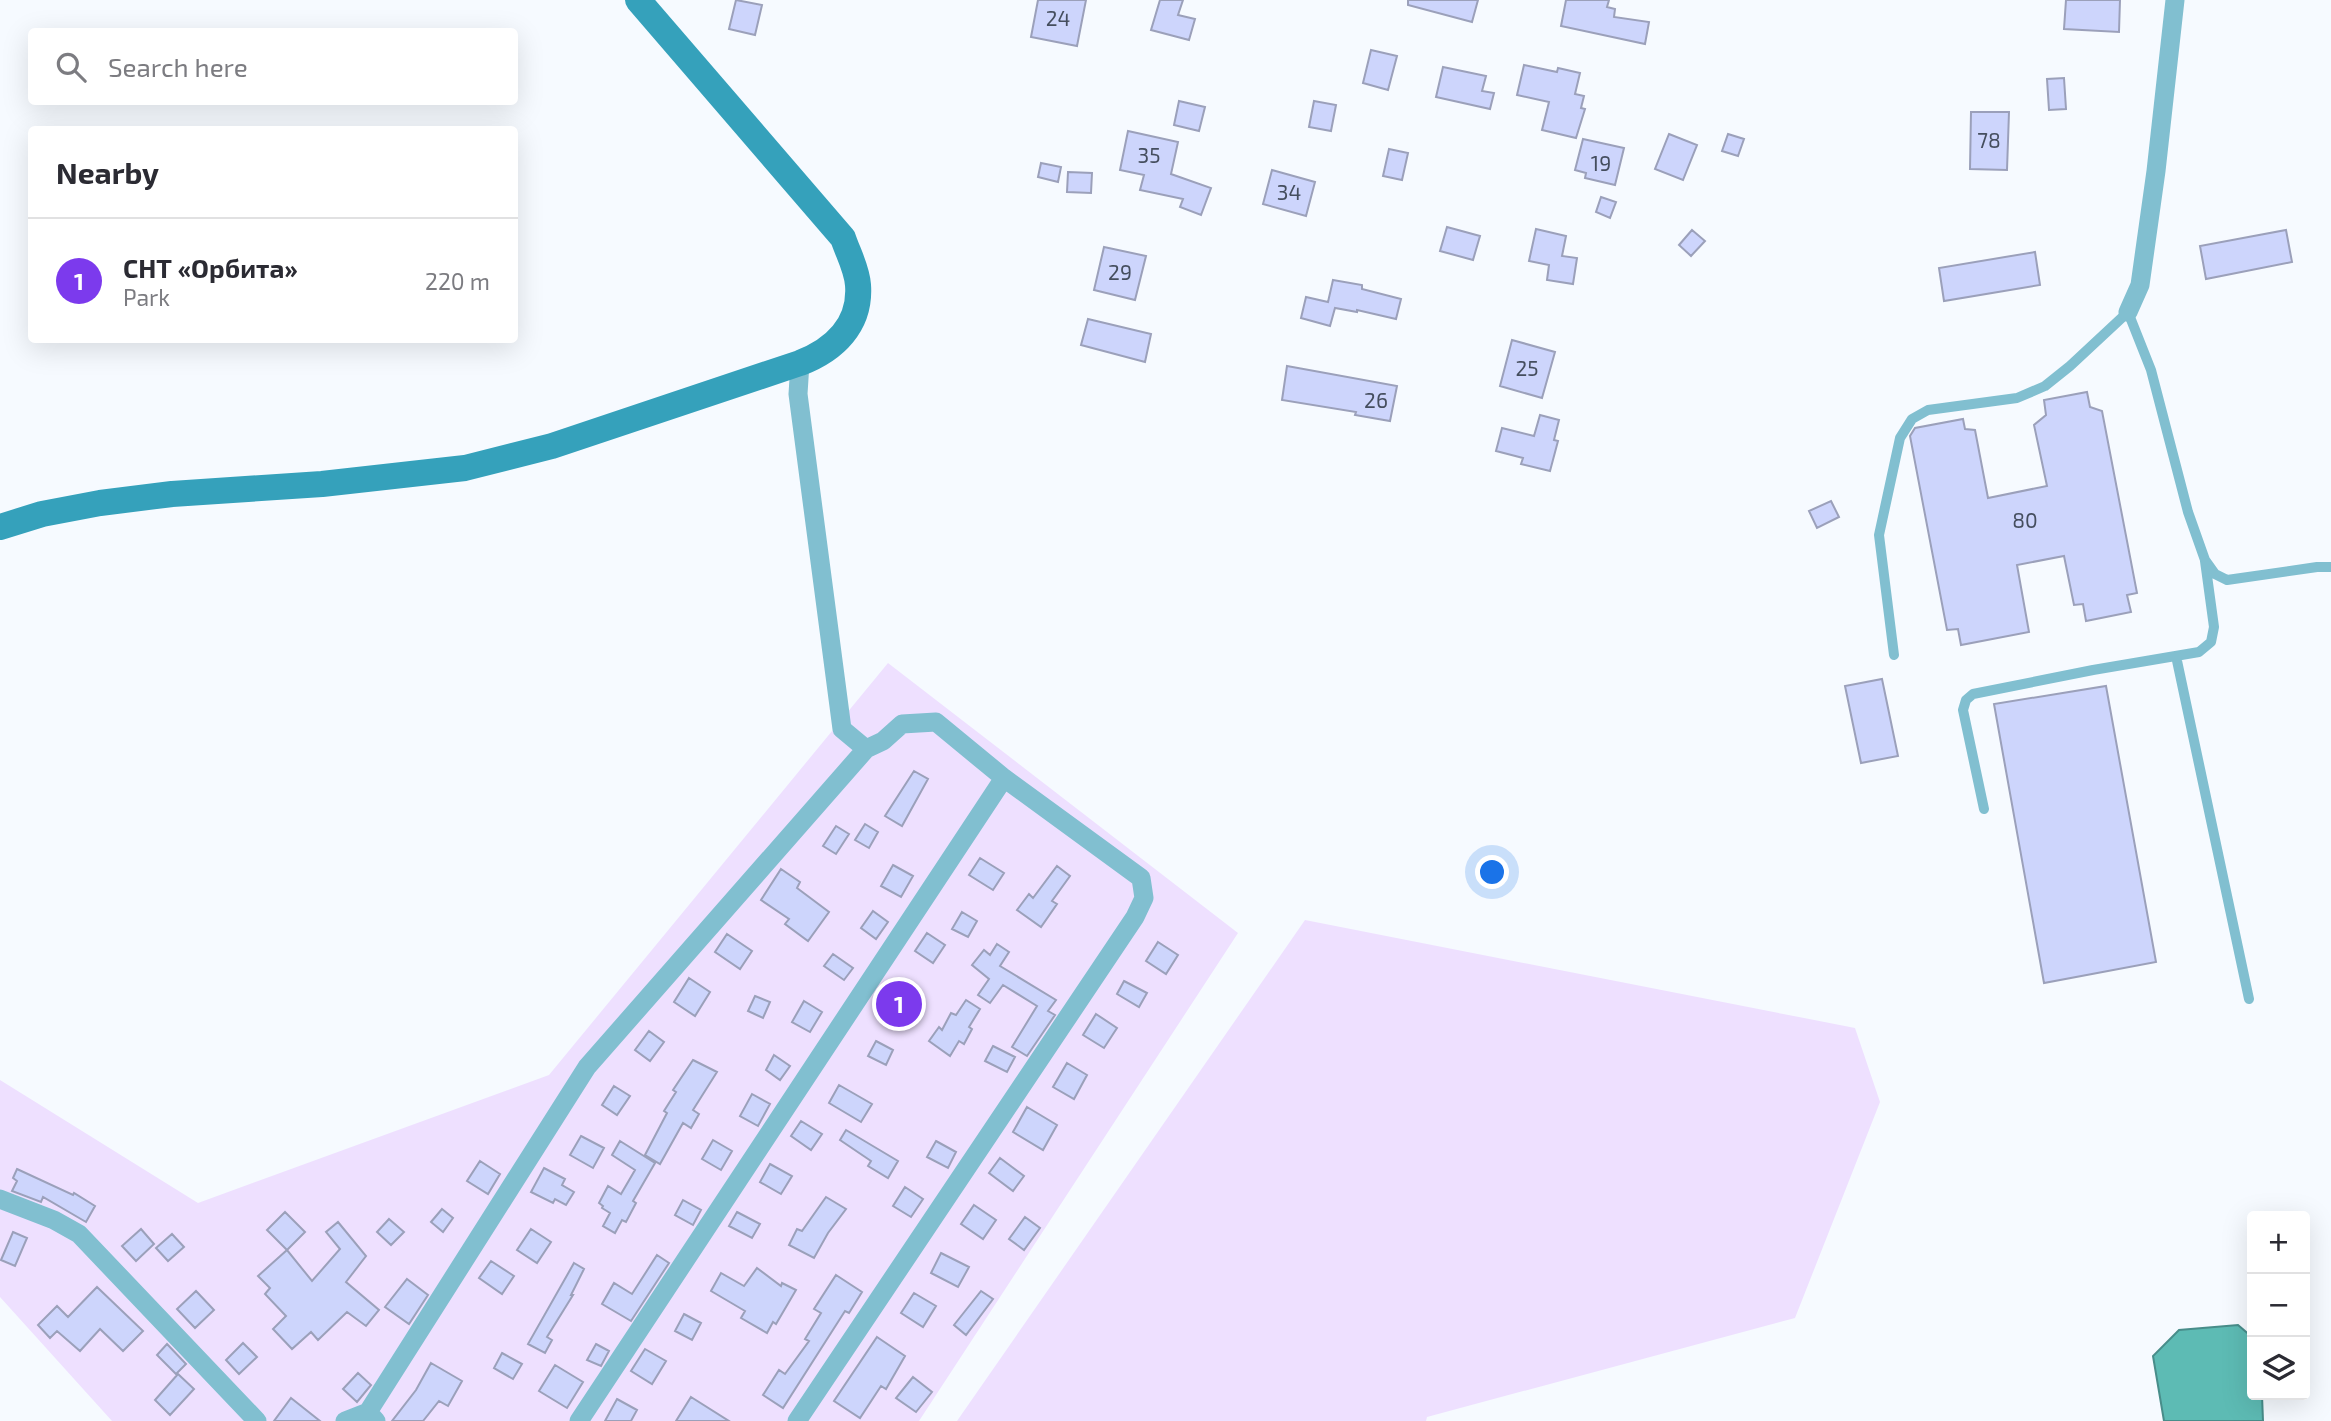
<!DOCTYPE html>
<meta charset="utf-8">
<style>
body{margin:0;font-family:"Exo 2",sans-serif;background:#f2f2f3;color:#2b2b33}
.controls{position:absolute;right:21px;bottom:21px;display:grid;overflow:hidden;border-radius:7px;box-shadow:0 7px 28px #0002}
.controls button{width:63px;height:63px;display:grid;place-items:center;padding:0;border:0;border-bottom:2px solid #e1e1e2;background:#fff;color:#2b2b33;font:35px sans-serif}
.you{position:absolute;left:1493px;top:873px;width:24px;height:24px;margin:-18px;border:5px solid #fff;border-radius:50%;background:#1a73e8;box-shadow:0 0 0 10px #1a73e833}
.badge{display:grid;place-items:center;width:46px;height:46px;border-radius:50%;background:#7c3aed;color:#fff;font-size:23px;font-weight:700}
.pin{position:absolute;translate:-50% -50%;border:4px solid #fff;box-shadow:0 2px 7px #0006}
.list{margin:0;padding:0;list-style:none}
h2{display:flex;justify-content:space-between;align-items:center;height:91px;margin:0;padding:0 28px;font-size:30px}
h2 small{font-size:23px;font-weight:400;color:#7c7c81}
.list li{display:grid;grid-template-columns:46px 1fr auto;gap:21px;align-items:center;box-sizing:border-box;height:126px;padding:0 28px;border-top:2px solid #e1e1e2}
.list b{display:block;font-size:26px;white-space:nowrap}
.list p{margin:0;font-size:23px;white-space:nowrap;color:#7c7c81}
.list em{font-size:23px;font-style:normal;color:#7c7c81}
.icon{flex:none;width:38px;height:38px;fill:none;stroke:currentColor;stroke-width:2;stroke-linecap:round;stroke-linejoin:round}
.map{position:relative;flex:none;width:2331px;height:1421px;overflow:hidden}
.search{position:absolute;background:#fff;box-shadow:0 7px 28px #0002;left:28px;top:28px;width:490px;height:77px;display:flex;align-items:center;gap:18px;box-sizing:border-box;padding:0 24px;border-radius:7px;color:#7c7c81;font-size:26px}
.panel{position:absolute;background:#fff;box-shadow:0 7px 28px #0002;left:28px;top:126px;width:490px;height:217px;border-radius:7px}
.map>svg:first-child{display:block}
</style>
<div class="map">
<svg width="2331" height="1421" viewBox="0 0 2331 1421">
<rect width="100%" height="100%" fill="#f6faff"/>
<path fill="#eee0ff" d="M888,663L1238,933L919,1421H112L0,1297V1080L198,1203L549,1075Z
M1305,920L1855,1028L1880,1102L1795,1318L1427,1417L1426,1421H957Z"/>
<path fill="#5dbbb4" stroke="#488d8a" stroke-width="2" d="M2238,1325L2252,1337V1395H2262L2263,1421H2164L2153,1356L2179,1330Z"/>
<path fill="#cdd5fc" stroke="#9ba0ba" stroke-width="2" d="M736,0L762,5L755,35L729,29Z
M1038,0H1086L1077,46L1031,37Z
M1160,0H1183L1178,15L1195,19L1189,40L1151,30Z
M1408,0H1478L1472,22L1408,5Z
M1566,0H1609L1607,7L1615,9L1614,17L1649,22L1645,44L1561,26Z
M2066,0H2120L2119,32L2064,29Z
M1371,50L1397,56L1388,90L1363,83Z
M1524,65L1557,72L1558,68L1580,73L1575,94L1584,96L1581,108L1585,109L1576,138L1542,130L1549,102L1517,95Z
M1443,67L1486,76L1482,91L1494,93L1490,109L1436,97Z
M2064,78L2066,109L2049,110L2047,79Z
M1179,101L1205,107L1199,131L1174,125Z
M1314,101L1336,105L1331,131L1309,127Z
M1971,112H2009L2007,170L1970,169Z
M1128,131L1178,142L1171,174L1211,188L1201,215L1180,207L1183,199L1140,190L1144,175L1120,170Z
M1669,134L1697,145L1683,180L1655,169Z
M1728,134L1744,139L1738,156L1722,151Z
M1583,139L1624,148L1615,185L1585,178L1586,173L1575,170Z
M1389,149L1408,153L1402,180L1383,176Z
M1041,163L1061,167L1058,182L1038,177Z
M1272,170L1315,182L1306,216L1263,204Z
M1068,172L1092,173L1091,193L1067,192Z
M1601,197L1616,202L1610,218L1596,212Z
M1447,227L1480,236L1473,260L1440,251Z
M1536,229L1566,236L1562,256L1577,258L1573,284L1547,280L1549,265L1529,261Z
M1692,230L1705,241L1691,256L1679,245Z
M2286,230L2292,262L2206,279L2200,246Z
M1104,247L1146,256L1135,300L1094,290Z
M2035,252L2040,285L1944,301L1939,268Z
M1333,280L1362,285V289L1401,299L1396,319L1357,310V312L1335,308L1330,326L1301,318L1306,297L1328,302Z
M1088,319L1151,334L1145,362L1081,345Z
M1512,340L1555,352L1542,398L1500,386Z
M1287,366L1397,386L1390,421L1355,415L1356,412L1282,400Z
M2087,392L2090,407L2102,411L2137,593L2127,595L2131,612L2086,621L2083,604L2074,605L2064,556L2017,565L2029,632L1961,645L1958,629L1947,630L1910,436L1915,428L1963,419L1965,429L1975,430L1988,498L2047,486L2034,425L2046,415L2044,400Z
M1540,415L1559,420L1554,440L1558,441L1550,471L1521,464L1523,458L1496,451L1502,428L1534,436Z
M1831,501L1839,517L1817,528L1809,511Z
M1882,679L1898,756L1861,763L1845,686Z
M2106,686L2156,962L2044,983L1994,704Z
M914,771L928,779L902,826L885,816Z
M865,824L878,832L869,848L855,840Z
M836,826L849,834L836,854L823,846Z
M980,858L1004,873L993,890L969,875Z
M893,865L913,876L901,897L881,886Z
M1057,866L1070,876L1052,901L1057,904L1041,927L1017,910L1029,894L1033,898Z
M781,869L800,882L797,888L829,912L808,941L785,924L789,919L761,900Z
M873,911L888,922L876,939L861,928Z
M962,912L977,921L968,937L952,929Z
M927,933L945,945L933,963L915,951Z
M727,934L752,951L740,969L715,952Z
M1158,942L1178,955L1166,974L1146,961Z
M997,944L1009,952L1000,966L1056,1000L1048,1011L1055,1015L1027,1056L1012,1047L1037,1006L1003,985L990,1003L978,995L989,979L972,965L984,950L990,955Z
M833,954L853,968L844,980L824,966Z
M689,978L710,992L695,1016L674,1002Z
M897,980L917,992L904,1014L884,1002Z
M1124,981L1147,993L1139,1007L1117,994Z
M755,996L770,1002L763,1018L748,1011Z
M966,1000L980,1009L969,1027L972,1029L964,1044L959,1041L950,1056L929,1041L939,1027L942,1030L951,1013L956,1015Z
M804,1001L822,1012L810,1032L792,1022Z
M1096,1014L1117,1028L1104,1048L1083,1035Z
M649,1031L664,1042L650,1061L635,1050Z
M876,1041L893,1050L886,1065L868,1056Z
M993,1046L1015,1057L1007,1072L985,1061Z
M774,1055L790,1066L780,1080L766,1070Z
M693,1060L717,1072L693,1110L699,1114L691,1128L683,1123L660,1164L645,1155L667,1113L664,1111L676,1092L673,1090Z
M1067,1063L1087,1075L1074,1099L1053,1087Z
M839,1085L872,1104L861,1122L829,1103Z
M614,1086L630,1096L617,1115L602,1105Z
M752,1094L770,1104L758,1126L740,1116Z
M1027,1107L1057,1125L1043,1150L1013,1132Z
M801,1121L822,1134L811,1150L791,1136Z
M846,1130L898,1161L888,1178L868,1166L871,1161L840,1140Z
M581,1136L604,1148L593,1168L570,1155Z
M713,1140L732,1151L721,1170L702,1159Z
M620,1141L655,1163L633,1201L636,1203L626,1222L622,1220L615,1233L603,1226L610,1213L602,1208L603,1206L599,1203L608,1186L621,1194L635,1170L612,1155Z
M936,1141L956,1152L948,1168L927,1157Z
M1000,1158L1024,1176L1013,1191L989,1173Z
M480,1161L500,1174L488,1194L467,1181Z
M770,1164L792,1176L781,1194L760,1182Z
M544,1168L565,1179L562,1185L574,1192L566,1205L555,1199L553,1203L531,1192Z
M17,1169L73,1195L74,1193L95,1206L86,1222L43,1197L41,1202L12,1191L17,1181L13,1178Z
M905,1187L923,1199L911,1217L893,1206Z
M826,1197L846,1209L828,1233L814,1258L789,1245L797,1229L802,1231Z
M683,1200L701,1210L693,1225L675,1215Z
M974,1205L996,1220L983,1239L961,1224Z
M442,1209L453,1218L443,1232L431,1222Z
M285,1212L305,1232L287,1250L267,1230Z
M737,1212L760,1224L752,1238L729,1226Z
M1025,1217L1040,1228L1024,1250L1009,1239Z
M389,1219L404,1232L391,1245L377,1232Z
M338,1222L366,1256L346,1282L379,1310L366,1326L347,1312L318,1340L311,1332L292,1349L273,1329L286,1316L265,1294L270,1288L258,1276L287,1250L312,1281L340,1249L326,1232Z
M141,1229L154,1244L136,1261L122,1246Z
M531,1229L551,1242L537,1263L517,1250Z
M13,1232L27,1238L15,1266L1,1260Z
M172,1234L184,1247L168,1261L156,1248Z
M941,1253L969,1267L958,1287L931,1273Z
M657,1255L669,1263L631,1321L602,1304L614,1283L632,1294Z
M491,1261L514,1276L502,1294L479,1278Z
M574,1263L584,1269L571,1295H573L547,1337L552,1340L545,1353L528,1344Z
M757,1268L781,1286L782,1283L796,1290L776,1324L773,1322L767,1333L741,1318L745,1311L711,1291L721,1273L744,1286Z
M836,1275L862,1292L849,1313L845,1311L783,1408L763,1395L779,1370L785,1374L809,1341L805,1339L821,1313L814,1309Z
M407,1279L428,1295L409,1324L385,1307Z
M97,1287L143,1331L123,1351L100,1329L80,1351L57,1331L50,1338L38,1325L57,1306L68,1317Z
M196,1291L214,1310L195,1328L177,1309Z
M981,1291L993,1299L966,1335L954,1325Z
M914,1293L936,1306L923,1327L901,1313Z
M684,1314L701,1323L692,1340L675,1331Z
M877,1337L905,1356L886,1389L881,1386L860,1418L834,1401Z
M243,1343L257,1357L239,1374L226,1360Z
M167,1344L186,1364L176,1374L157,1355Z
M596,1344L609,1351L601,1366L587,1360Z
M645,1349L666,1361L652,1384L631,1371Z
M502,1353L522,1364L513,1379L494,1368Z
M431,1363L462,1381L448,1406L439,1401L423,1421H392L416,1390Z
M555,1365L583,1382L567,1408L539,1391Z
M358,1373L371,1385L357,1402L343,1389Z
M178,1374L194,1389L170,1415L155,1400Z
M913,1377L932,1392L916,1412L896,1398Z
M691,1397L729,1421H676Z
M291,1398L320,1421H274Z
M617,1399L637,1410L631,1421H605Z"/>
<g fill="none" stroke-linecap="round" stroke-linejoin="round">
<path stroke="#81bfd0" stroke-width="10" d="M1894,655L1879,535L1900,438L1912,419L1928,410L2017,398L2045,386L2070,366L2128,312L2151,370L2188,512L2205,560L2215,574L2227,580L2317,567H2331
M2176,656L2249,999
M1984,809L1963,710L1966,700L1973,694L2093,670L2199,652L2211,642L2214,627L2205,561"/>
<path stroke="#81bfd0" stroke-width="19" d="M2128,312L2140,285L2156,171L2175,0
M800,363L798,394L842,729L866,749
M0,1199L54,1220L79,1234L257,1421
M345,1421L368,1412
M376,1421L368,1412L587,1067L866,749L883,741L902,724L936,722L1004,778L1141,878L1144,898L1135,917L797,1421
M579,1421L1004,778"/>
<path stroke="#35a1bb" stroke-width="26" d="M0,527L42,514L100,503L172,494L322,484L465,468L552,446L800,363C834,350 861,325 858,285C857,269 848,253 843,238L638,0"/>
</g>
<g text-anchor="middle" stroke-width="5" stroke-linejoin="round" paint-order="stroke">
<g font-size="21" fill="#454e5e">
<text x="1058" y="26">24</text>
<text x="1989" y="148">78</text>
<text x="1149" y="163">35</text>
<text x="1601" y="171">19</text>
<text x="1289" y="200">34</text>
<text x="1120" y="280">29</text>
<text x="1527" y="376">25</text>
<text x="1376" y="408">26</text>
<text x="2025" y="528">80</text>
</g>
</g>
</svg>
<div class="controls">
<button>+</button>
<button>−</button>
<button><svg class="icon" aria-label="layers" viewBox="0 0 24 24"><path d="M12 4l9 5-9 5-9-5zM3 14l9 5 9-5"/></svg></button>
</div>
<div class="you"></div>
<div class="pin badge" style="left:899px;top:1004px">1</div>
<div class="search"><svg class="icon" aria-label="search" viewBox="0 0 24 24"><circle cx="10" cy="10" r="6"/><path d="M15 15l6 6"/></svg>Search here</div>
<section class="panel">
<h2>Nearby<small></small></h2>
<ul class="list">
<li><span class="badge">1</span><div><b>СНТ «Орбита»</b><p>Park</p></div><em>220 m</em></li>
</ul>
</section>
</div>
